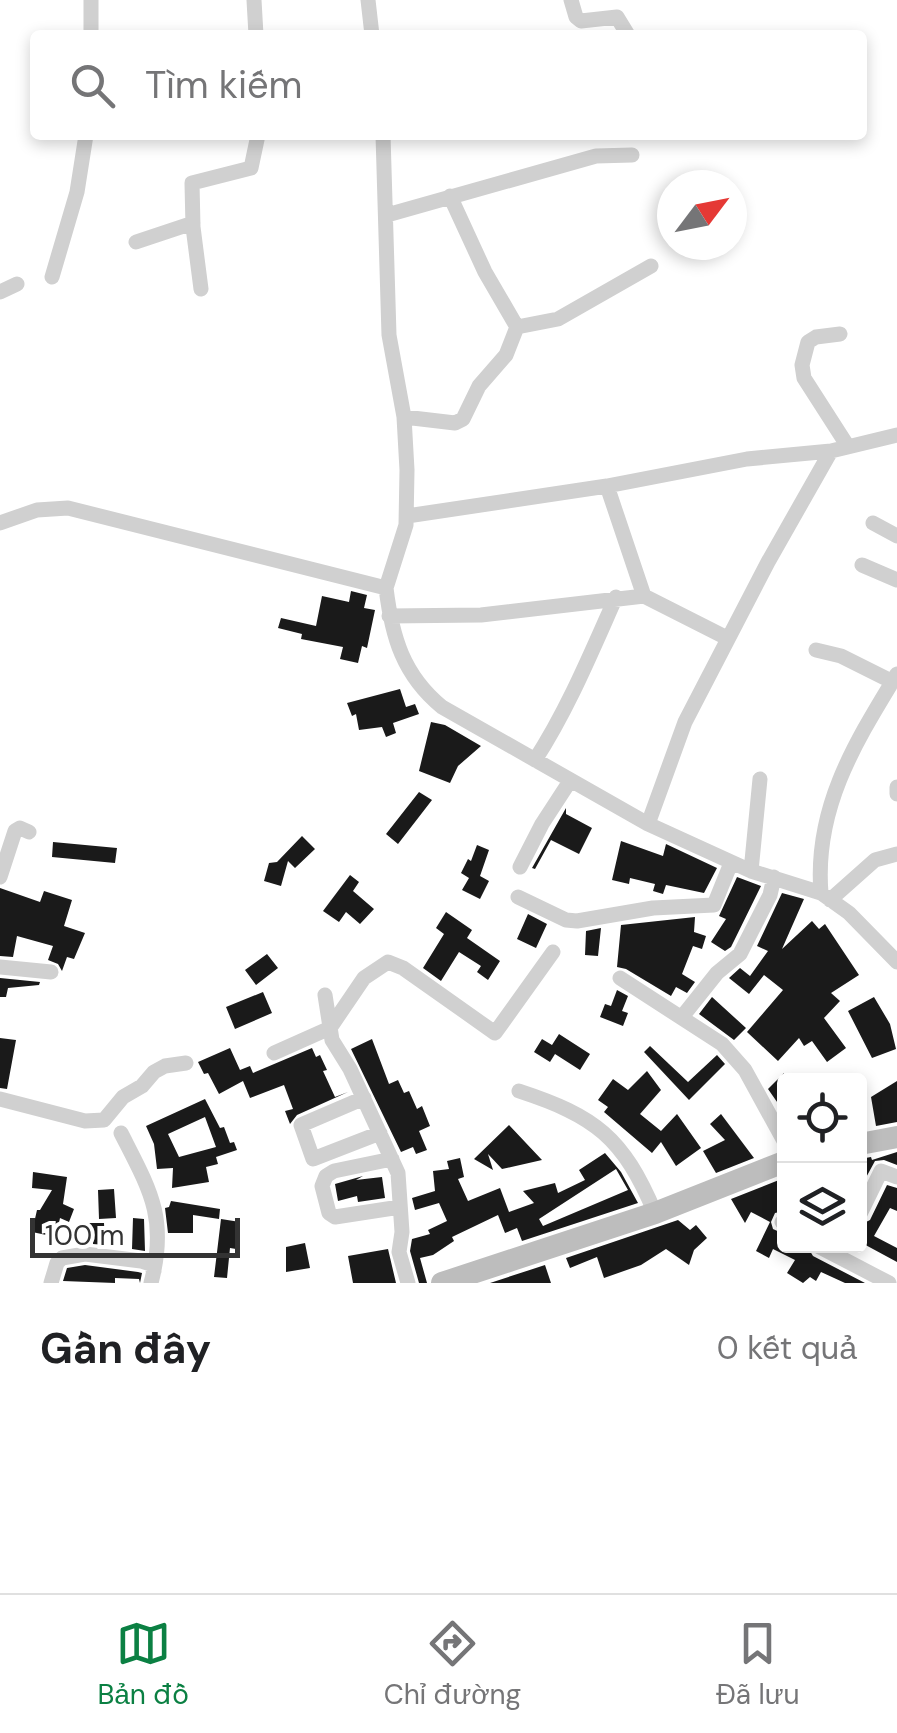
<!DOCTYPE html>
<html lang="vi">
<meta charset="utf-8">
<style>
body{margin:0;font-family:"DM Sans",sans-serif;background:#f2f2f2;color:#202124}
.controls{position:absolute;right:30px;bottom:30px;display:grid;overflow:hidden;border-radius:10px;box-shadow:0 5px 15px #0003}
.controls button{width:90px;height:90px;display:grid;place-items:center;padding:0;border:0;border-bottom:2px solid #e0e0e0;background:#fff;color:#202124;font:50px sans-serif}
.compass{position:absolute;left:657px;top:170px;width:90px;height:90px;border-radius:50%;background:#fff;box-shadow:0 5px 15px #0003;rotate:58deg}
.scale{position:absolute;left:30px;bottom:25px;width:210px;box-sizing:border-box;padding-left:10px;border:5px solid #333;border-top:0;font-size:28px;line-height:35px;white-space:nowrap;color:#333;-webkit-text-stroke:8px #fff;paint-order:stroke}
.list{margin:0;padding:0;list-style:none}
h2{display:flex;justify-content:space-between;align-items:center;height:130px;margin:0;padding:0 40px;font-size:42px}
h2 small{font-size:32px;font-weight:400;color:#757577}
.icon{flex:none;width:55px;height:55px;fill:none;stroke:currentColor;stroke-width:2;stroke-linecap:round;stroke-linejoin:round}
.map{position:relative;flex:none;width:897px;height:1283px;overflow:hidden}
.search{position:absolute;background:#fff;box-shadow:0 5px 15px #0003;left:30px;right:30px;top:30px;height:110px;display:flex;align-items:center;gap:25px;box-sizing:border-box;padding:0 35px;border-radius:10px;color:#757577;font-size:38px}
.sheet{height:310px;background:#fff}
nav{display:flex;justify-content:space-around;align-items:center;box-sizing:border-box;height:140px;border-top:2px solid #e0e0e0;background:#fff;font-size:28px;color:#757577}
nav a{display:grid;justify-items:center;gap:5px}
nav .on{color:#0b8043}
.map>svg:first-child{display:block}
</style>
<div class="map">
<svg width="897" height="1283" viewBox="0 0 897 1283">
<rect width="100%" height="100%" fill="#fff"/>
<path fill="#1a1a1a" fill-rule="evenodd" d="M351,591L367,595L364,608L375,610L367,648L362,646L358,663L340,659L343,647L301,639L302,634L278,628L281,618L316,626L322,596L349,602Z
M400,689L406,707L415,704L419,714L393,723L396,733L386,737L382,727L359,730L356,714L352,716L347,703Z
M431,722L445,725L481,746L458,766L450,783L419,771Z
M419,792L432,800L398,844L386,834Z
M566,808V814L592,828L579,854L551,840L535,869L532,868Z
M302,836L315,849L295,868L288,861L281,886L264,881L269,863L277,862Z
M621,841L663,856L666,844L717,868L704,893L666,885L663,894L653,891L655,884L630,878L629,884L612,880Z
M53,842L117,848L115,863L52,857Z
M477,845L489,850L480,876L489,881L480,899L462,890L469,878L461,873L468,859L471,861Z
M350,875L359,882L353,891L374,909L360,924L346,912L339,922L323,911Z
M737,877L761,886L731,947L725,951L711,942L726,919L719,916Z
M0,888L40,902L44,891L72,900L64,926L85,933L74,959L67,957L62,971L58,964L48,960L53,946L17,936L13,957L0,956Z
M782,893L804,899L782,949L812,921L819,929L825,924L859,975L831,993L840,1001L824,1018L846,1048L827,1062L812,1041L804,1046L799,1038L778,1061L747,1032L783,990L764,975L749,994L729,978L740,968L750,976L768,951L757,946Z
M446,912L472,930L467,938L500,961L488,980L477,972L481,966L459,952L441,981L423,968L444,934L436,928Z
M528,914L547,924L536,948L517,939Z
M695,917L694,932L706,936L702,949L693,946L682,974L695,982L687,993L676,987L671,996L626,969L617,967L621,925Z
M601,928L598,956L585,955L586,931Z
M267,954L278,968L256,985L245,970Z
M0,978L40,982L39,985L8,988L6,997H0Z
M617,990L628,996L622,1011L628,1013L623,1026L600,1017L605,1004L611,1006Z
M263,992L272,1013L235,1029L226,1007Z
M712,997L746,1028L734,1040L699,1014Z
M874,997L890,1024L896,1049L872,1058L848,1011Z
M559,1034L590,1054L580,1070L555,1054L550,1062L534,1052L542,1039L552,1045Z
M0,1038L16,1040L7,1089L0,1088Z
M372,1039L389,1084L398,1080L404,1093L409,1091L417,1109L422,1106L430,1126L419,1131L427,1150L416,1154L413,1147L401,1152L351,1049Z
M650,1046L688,1082L717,1055L725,1064L689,1100L644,1052Z
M230,1048L240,1070L250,1066L253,1073L312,1048L316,1057L320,1055L327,1070L323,1071L335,1097L348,1092L297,1115L290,1124L285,1111L293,1109L284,1085L250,1098L243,1081L219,1094L208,1073L204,1074L198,1062Z
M647,1071L661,1090L640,1114L661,1131L677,1114L701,1148L676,1166L661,1142L652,1153L604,1112L608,1107L598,1100L613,1079L628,1090Z
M784,1073V1112L768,1089Z
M897,1081V1122L876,1126L871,1097Z
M205,1099L220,1128L224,1127L230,1143L234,1142L237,1150L216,1157L218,1164L206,1167L209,1182L172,1188L173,1168L157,1169L154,1144L146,1126ZM205,1117L216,1147L179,1157L168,1134Z
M721,1114L754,1158L716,1173L703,1151L725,1140L710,1124Z
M509,1125L542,1160L502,1169L488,1154L493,1170L474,1159Z
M897,1152V1165L884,1160L875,1161L863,1183L860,1181V1159L871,1157L872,1160Z
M605,1153L621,1172L638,1203L522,1241L517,1228L505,1233L498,1215L452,1237L454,1241L433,1255L420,1258L427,1283H419L410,1251L412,1239L430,1234L428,1230L447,1221L439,1203L415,1210L412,1198L435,1191L433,1171L449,1169L447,1161L460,1158L464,1177L458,1179L468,1201L500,1188L509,1212L534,1203L523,1191L555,1183L558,1193L585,1180L579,1170ZM616,1169L628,1190L543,1226L539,1219Z
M33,1172L67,1177L63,1204L74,1209L69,1222L60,1218L56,1237L32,1232L37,1210H40L52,1190L32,1188Z
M363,1176L356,1180L382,1177L385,1198L358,1202L357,1196L338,1201L335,1184Z
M784,1178V1211L775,1213L771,1222L773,1229L784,1234V1246H807L813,1256L865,1283H845L821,1272L816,1281L810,1277L803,1283L787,1273L795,1260L773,1249L769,1258L756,1251L770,1222L751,1212L745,1223L731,1199Z
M887,1185L897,1188V1211L890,1208L874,1236L897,1248V1262L860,1242V1225L870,1220Z
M114,1189L116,1218L99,1219L98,1190Z
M171,1201L220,1209L219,1219L193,1215V1233H168L165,1208L169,1207Z
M133,1218L144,1219L145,1251L132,1249Z
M221,1219L240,1222L236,1249L230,1248L227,1278L214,1277Z
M678,1220L690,1230L696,1225L707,1238L694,1250L689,1265L666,1249L641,1265L604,1278L597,1257L570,1268L566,1258Z
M87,1223H104L105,1245L93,1244V1237H87Z
M305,1243L310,1268L286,1272V1247Z
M388,1249L396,1283H353L348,1256Z
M85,1265L138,1272L142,1273L140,1283L139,1279L115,1278V1283L63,1281L67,1268Z
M545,1265L551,1283H490Z"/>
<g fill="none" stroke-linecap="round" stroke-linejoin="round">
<path stroke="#d0d0d0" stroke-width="15" d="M91,0V35
M254,0L256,35
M368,0L372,35
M571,0L576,17L581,21L617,17L628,35
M450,196L485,272L517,327
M387,215L596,156L632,155
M136,242L193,223
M52,277L77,192L86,135
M201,289L193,227L192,183L251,168L258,135
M0,292L17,284
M840,334L816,337L808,342L802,365L804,378L847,445
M404,417L455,423L463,419L479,386L506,355L517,327L558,319L651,266
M607,486L644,596L727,638
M407,516L607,486L747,459L831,451L897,435
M0,523L37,510L68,508L386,588L406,525L407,470L404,417L389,335L383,135
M873,523L897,536
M862,565L897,580
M386,588C392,637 403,675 442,707L648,824L751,871L821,893L849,913L897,962
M389,616L481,615L644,596
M816,650L841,656L893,682
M535,760C568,709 591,653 616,597
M897,787V794
M648,824L685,722L768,562L831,451
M520,867L542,824L570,781
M751,871L760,779
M0,877L15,831L20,828L29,832
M821,893C814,808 855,743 897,674
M518,897L566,920L577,921L653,908L714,905L731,863
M830,900L875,860L897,854
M0,967L51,972
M620,978L722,1044L745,1070L784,1141
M325,995L332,1040L350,1069L398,1173L402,1232L399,1252L408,1283
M682,1017L717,973L740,954L770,895L774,877
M274,1053L330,1028L364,978L388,962L403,968L495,1033L553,952
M519,1091C595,1116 623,1137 655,1213
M364,1098L301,1125L313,1159L380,1133
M0,1099L85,1121L104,1120L123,1097L142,1086L154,1072L165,1066L186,1063
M121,1133C150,1190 168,1218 151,1283
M392,1159L334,1171L326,1176L322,1186L329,1213L335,1217L400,1207
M860,1214L881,1171L897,1177
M782,1222L784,1223
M818,1246L889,1283
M51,1283L57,1263L62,1258L85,1254L141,1261L150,1264L154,1271"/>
<path stroke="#bdbdbd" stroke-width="22" d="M860,1144L897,1137
M442,1283L655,1213L784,1162"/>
</g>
</svg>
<div class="controls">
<button><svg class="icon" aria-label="locate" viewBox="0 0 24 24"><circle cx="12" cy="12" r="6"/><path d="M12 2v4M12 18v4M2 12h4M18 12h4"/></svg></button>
<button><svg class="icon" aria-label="layers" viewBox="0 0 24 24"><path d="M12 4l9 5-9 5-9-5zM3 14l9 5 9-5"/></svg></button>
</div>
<svg class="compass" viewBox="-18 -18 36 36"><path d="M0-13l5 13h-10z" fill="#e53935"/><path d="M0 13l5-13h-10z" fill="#757577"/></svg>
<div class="scale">100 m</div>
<div class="search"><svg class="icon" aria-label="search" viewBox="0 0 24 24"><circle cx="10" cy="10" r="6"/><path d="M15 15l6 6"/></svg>Tìm kiếm</div>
</div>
<section class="sheet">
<h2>Gần đây<small>0 kết quả</small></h2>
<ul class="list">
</ul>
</section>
<nav>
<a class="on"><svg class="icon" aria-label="map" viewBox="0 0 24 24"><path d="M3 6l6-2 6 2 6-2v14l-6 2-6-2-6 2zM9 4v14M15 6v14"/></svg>Bản đồ</a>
<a><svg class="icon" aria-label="directions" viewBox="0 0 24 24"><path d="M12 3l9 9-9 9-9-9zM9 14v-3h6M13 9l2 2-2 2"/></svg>Chỉ đường</a>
<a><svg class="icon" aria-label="saved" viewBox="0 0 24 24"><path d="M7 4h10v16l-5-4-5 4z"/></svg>Đã lưu</a>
</nav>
